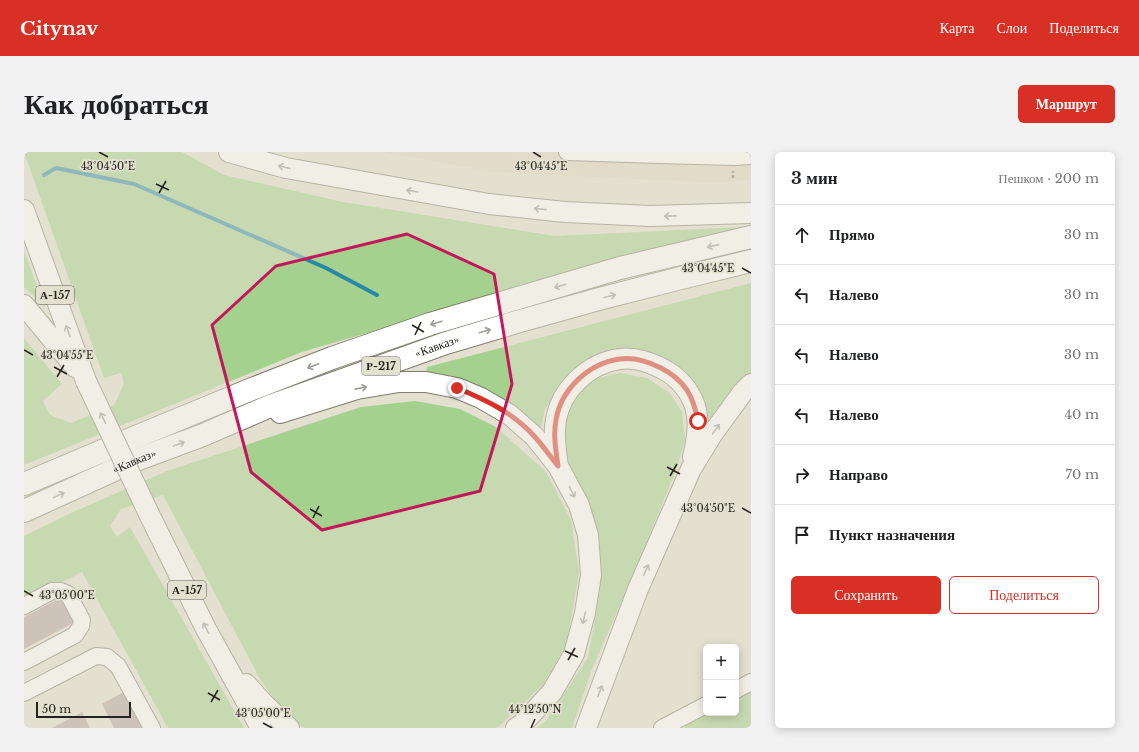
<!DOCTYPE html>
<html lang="ru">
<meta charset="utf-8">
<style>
body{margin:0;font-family:"Libre Baskerville",serif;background:#f2f2f2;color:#202124}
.controls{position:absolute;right:12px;bottom:12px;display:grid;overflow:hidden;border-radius:6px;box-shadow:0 2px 10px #0003}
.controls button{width:36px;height:36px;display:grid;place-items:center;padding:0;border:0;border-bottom:1px solid #e0e0e0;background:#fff;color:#202124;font:20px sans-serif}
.scale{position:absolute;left:12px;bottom:10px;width:95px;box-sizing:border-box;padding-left:4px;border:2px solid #23221c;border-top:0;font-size:11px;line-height:14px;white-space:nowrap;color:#23221c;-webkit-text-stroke:3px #e3e0d0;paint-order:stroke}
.stop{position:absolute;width:12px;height:12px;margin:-9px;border:3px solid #d93025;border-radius:50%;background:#fff}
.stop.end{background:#d93025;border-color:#fff;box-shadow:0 1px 4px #0008}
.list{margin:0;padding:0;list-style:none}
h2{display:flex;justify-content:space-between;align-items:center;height:52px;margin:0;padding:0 16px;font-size:17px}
h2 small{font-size:13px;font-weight:400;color:#757577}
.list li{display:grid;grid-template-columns:26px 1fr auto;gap:12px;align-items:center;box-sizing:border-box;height:60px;padding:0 16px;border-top:1px solid #e0e0e0}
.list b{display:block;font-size:15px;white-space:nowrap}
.list em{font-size:13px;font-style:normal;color:#757577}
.actions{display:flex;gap:8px;padding:12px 16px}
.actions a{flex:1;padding:9px 0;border:1px solid #d93025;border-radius:6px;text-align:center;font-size:14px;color:#d93025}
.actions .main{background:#d93025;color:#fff}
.icon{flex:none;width:22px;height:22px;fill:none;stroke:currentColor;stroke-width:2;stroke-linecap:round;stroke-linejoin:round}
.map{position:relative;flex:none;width:727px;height:576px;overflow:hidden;border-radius:6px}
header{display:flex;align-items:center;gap:24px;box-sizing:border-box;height:56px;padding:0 20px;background:#d93025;color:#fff}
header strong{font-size:19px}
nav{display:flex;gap:22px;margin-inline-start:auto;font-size:14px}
.intro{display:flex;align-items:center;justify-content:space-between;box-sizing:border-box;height:96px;padding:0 24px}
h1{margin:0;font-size:28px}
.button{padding:10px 18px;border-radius:6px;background:#d93025;color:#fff;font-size:14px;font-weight:700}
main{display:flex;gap:24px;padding:0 24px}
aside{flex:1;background:#fff;border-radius:6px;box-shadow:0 2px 10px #0003}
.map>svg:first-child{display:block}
</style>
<header>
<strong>Citynav</strong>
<nav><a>Карта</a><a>Слои</a><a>Поделиться</a></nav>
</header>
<div class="intro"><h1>Как добраться</h1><a class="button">Маршрут</a></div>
<main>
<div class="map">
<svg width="727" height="576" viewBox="0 0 727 576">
<rect width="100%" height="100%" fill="#e3e0d0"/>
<path fill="#dfd5c0" d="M360,0H727V27L699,31L469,20Z"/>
<path fill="#a4d18d" d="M0,0H158L200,23L319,50L531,84L719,75L551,120L278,200L0,313V186L38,232L19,249L26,263L47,271L90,253L100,232L97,221L80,226Z
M0,99L21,155L0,135Z
M727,131V221L717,231L679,280L676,254L623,204L541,229L521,257L516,280L402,221L403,215Z
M596,221L623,226L646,241L658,260L661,288L653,316L607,428L568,517L548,576H513L521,570L564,506L576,439L572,374L544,314L537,271L547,247L569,227Z
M391,249L436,257L472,275L522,320L547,368L555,420L549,456L542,494L519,533L474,575L471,576H281L262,564L236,527L139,343L97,357L86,374L93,385L106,375L220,576H144L58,420L0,449V384L47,361L143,319L337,255Z
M727,535V576H661L659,569L682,561H712V542Z"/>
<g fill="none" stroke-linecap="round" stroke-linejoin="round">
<path stroke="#2988a5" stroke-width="4" d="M20,23L32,16L110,32L302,116L353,143"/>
</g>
<path fill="#b3a19e" d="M40,444L53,469L0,497V465Z
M100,540L118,576H90L78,552Z
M58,560L66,576H28Z"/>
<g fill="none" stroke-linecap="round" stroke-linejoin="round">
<defs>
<path id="minor" d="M543,0L635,3L710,5L727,4
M0,454L28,439H37L44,442L58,468L57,474L51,483L0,510
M712,538L727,530
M0,541L72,504L83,505L94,514L128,576
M638,576L682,553"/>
<path id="major" d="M205,0L262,16L465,52L541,60L626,64L727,61
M0,58L62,229
M0,153L51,215
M256,261L333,237L375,230H402L433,236L457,246L486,263L510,284L534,314L555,353L564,383L567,423L561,461L550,502L528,540L497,573L492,576
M534,314C532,299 529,283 532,268C537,237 565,211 596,207C610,205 625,210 637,216C653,224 665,237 671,254C676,271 673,288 669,305
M126,364L182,477L237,576
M222,532L239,551L265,576
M562,576L614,437L667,317L689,281L719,240L727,232"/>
<g id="highway">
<path d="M0,332L102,289L228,237L308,206L406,172L596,116L727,85"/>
<path id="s1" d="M0,359L112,308L179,283L246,254L422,191L496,169L575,147L657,126L727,109"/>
</g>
</defs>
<use href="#minor" stroke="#807d6e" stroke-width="18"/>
<use href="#major" stroke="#807d6e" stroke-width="22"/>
<use href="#highway" stroke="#807d6e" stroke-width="24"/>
<path stroke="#7a786e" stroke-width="2.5" stroke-dasharray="3 2" stroke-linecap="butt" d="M709,26V19"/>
<use href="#minor" stroke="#fff" stroke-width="16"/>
<use href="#major" stroke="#fff" stroke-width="20"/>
<use href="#highway" stroke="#fff" stroke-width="22"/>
<defs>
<path id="major-bridge" d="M62,229L126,364"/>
</defs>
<use href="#major-bridge" stroke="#807d6e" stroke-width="22" stroke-linecap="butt"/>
<use href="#major-bridge" stroke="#fff" stroke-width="20"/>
</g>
<defs><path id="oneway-shaft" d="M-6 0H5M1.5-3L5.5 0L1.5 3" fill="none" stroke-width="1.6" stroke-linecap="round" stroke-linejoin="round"/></defs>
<g stroke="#9c9c99">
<use href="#oneway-shaft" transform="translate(260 15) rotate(-166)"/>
<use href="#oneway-shaft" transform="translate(388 39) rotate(-170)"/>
<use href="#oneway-shaft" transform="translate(516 57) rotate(-174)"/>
<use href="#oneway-shaft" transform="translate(646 64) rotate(179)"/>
<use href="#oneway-shaft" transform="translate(689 94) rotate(167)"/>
<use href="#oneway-shaft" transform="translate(536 134) rotate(164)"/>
<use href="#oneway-shaft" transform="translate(586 144) rotate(-14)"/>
<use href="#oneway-shaft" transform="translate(412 171) rotate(163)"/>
<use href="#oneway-shaft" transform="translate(44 179) rotate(-110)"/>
<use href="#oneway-shaft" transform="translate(461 179) rotate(-17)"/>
<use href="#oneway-shaft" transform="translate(289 214) rotate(159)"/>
<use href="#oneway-shaft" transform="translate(337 236) rotate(-11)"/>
<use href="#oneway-shaft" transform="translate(79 266) rotate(-116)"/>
<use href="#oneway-shaft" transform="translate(692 277) rotate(-54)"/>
<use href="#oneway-shaft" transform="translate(155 292) rotate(-20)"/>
<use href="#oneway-shaft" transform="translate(548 340) rotate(62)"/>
<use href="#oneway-shaft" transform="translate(35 343) rotate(-25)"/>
<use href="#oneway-shaft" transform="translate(622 418) rotate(-66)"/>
<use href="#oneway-shaft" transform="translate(560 466) rotate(104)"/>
<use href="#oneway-shaft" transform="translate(182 476) rotate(-118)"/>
<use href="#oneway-shaft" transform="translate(576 539) rotate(-69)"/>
</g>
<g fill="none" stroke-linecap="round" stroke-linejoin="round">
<path stroke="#d93025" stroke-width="5" d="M433,236C462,248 490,261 511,285C519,294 526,304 534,314C532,299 529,283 532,268C537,237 565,211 596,207C611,205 625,210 637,216C647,221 656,228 663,238C669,248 672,258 674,269"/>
</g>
<path d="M0 0H727V576H0ZM383,82L470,122L488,232L456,339L298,378L227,320L188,173L252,114Z" fill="#e3e0d0" fill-opacity=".55" fill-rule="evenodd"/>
<path fill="none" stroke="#c2185b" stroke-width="3" stroke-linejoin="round" d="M383,82L470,122L488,232L456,339L298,378L227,320L188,173L252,114Z"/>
<path fill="none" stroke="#23221c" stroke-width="1.5" d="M75,0L84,5M509,0L517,5M132,32L145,38M135,41L142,29M718,116L727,121M388,173L400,180M391,183L397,170M0,198L9,203M30,215L43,222M33,225L40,213M643,315L656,322M646,324L653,312M718,356L727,361M286,357L298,364M289,366L295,354M0,439L9,444M541,499L554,505M544,508L551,496M184,541L196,548M187,550L194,538M239,571L248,576M507,576L511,567"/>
<g text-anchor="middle" stroke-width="3.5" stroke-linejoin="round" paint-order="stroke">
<g fill="#e3e0d0" stroke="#5d5b52" stroke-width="1">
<rect x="12" y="134" width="38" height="18" rx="3"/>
<rect x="338" y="205" width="38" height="18" rx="3"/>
<rect x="144" y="429" width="38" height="18" rx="3"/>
</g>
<g font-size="11" font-weight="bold" fill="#23221c">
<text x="31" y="147">А-157</text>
<text x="357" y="218">Р-217</text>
<text x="163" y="442">А-157</text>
</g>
<g font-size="12" fill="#23221c" stroke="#e3e0d0">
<text dy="4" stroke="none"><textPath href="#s1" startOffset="445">«Кавказ»</textPath></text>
<text dy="4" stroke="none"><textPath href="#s1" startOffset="121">«Кавказ»</textPath></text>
</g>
</g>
<g font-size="10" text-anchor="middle" fill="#23221c" stroke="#e3e0d0" stroke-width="3.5" stroke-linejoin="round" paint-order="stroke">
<text x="84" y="18">43°04'50"E</text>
<text x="517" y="18">43°04'45"E</text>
<text x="684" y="120">43°04'45"E</text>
<text x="43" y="207">43°04'55"E</text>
<text x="684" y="360">43°04'50"E</text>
<text x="43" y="447">43°05'00"E</text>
<text x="511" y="561">44°12'50"N</text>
<text x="239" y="565">43°05'00"E</text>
</g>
</svg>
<div class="controls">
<button>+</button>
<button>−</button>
</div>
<div class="scale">50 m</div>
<div class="stop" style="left:674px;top:269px"></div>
<div class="stop end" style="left:433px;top:236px"></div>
</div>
<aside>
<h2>3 мин<small>Пешком · 200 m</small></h2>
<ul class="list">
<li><svg class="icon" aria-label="ahead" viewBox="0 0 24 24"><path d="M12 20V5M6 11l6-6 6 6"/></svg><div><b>Прямо</b></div><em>30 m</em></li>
<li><svg class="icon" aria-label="left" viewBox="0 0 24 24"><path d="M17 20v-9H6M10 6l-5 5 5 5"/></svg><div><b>Налево</b></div><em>30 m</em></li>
<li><svg class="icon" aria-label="left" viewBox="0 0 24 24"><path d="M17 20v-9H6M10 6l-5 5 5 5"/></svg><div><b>Налево</b></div><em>30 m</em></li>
<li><svg class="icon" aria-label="left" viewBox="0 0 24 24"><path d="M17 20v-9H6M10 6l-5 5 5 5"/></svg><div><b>Налево</b></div><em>40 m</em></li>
<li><svg class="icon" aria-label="right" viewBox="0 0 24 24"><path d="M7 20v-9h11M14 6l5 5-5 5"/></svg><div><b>Направо</b></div><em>70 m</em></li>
<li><svg class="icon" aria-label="arrive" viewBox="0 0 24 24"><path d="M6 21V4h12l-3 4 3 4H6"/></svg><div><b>Пункт назначения</b></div></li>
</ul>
<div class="actions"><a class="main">Сохранить</a><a>Поделиться</a></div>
</aside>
</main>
